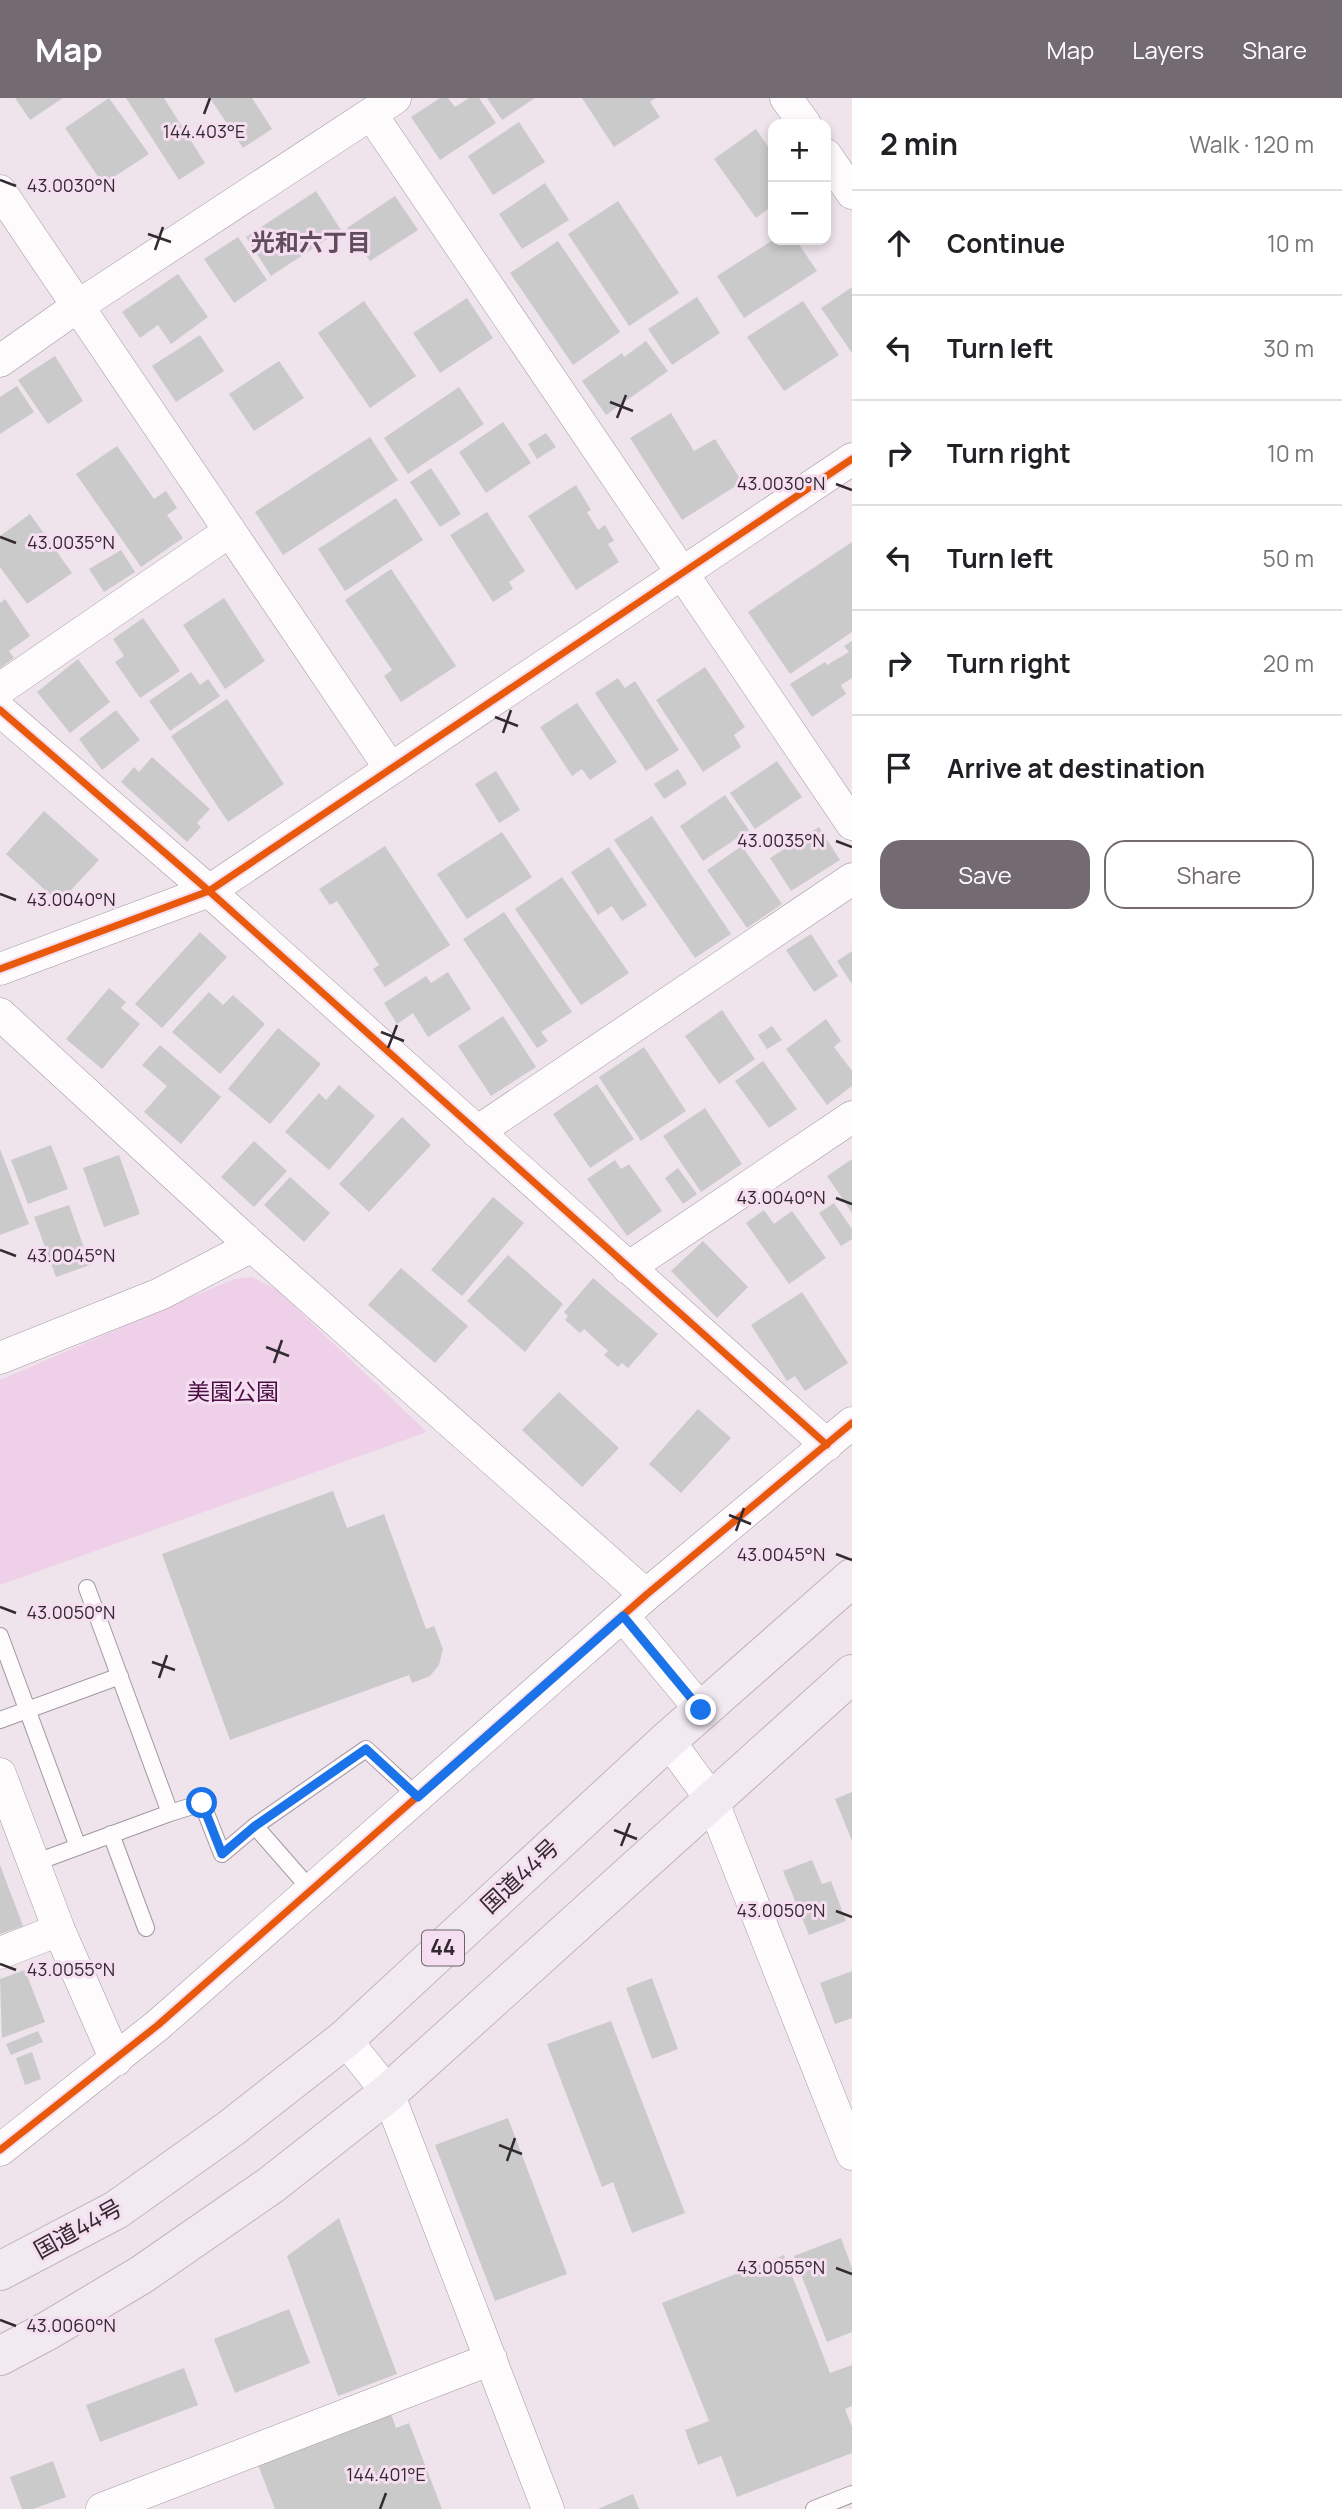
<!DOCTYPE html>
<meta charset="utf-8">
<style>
body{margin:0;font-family:Manrope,"Noto Sans JP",sans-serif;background:#f2f2f2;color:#202124}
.controls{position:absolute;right:21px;top:21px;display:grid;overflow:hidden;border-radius:14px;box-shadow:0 4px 10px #0003}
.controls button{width:63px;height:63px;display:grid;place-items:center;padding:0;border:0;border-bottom:2px solid #e0e0e0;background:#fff;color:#202124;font:35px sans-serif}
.stop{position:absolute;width:21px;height:21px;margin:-16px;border:5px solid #1a73e8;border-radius:50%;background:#fff}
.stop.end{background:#1a73e8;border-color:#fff;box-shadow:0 2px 7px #0008}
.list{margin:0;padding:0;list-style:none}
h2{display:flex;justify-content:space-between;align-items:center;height:91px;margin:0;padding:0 28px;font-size:30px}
h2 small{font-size:23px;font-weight:400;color:#757577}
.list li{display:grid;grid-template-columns:46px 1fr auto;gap:21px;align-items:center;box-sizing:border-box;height:105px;padding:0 28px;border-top:2px solid #e0e0e0}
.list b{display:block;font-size:26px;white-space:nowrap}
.list em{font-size:23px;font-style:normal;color:#757577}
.actions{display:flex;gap:14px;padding:21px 28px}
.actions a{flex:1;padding:16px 0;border:2px solid #746b72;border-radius:21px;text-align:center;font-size:24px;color:#746b72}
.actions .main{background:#746b72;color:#fff}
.icon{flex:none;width:38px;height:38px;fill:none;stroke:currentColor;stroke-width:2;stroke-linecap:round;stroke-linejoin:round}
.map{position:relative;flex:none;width:852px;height:2411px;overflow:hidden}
header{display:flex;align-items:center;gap:42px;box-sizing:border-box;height:98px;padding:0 35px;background:#746b72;color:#fff}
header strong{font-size:33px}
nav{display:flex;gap:38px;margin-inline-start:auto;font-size:24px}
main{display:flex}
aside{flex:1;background:#fff}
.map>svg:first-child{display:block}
</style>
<header>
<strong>Map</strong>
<nav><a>Map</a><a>Layers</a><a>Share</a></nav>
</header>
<main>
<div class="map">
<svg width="852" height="2411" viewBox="0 0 852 2411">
<rect width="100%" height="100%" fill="#efe3ec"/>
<path fill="#eed1e9" d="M252,1179L277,1192L427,1334L0,1487V1282L234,1181Z"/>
<path fill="#cbcaca" d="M15,0H63L30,22Z
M109,0L149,56L103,86L65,30Z
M126,0H164L205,65L179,82Z
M210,0H252L272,31L243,50Z
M440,0H448L455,9L469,0H479L496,25L440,62L411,19Z
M487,0H535L502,22Z
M582,0H656L650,4L660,19L614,49Z
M519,24L545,64L493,97L468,58Z
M756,31L773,56V107L756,120L714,61Z
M545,85L569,122L522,151L499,116Z
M316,93L341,132L271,178L246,139Z
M395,98L418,132L370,163L347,130Z
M618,103L679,195L629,228L568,136Z
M238,139L267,182L234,205L204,161Z
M773,142H796L817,173L744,220L717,178Z
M558,143L620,234L573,267L510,175Z
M178,176L208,219L171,246L158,227L140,240L122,214Z
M852,189V255L821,210Z
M697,199L720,235L672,267L648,231Z
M467,200L493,240L440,275L413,235Z
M364,203L416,278L370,310L318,235Z
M803,203L839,257L784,293L747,239Z
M200,237L224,273L176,304L152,268Z
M646,243L668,273L606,317L582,283L622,255L624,259Z
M55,258L83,303L48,326L18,282Z
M279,263L304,300L254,333L229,296Z
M17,288L34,314L0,336V299Z
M459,289L484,326L408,376L384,340Z
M671,315L694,353L715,341L742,384L682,422L630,340Z
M503,324L531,365L486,395L459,354Z
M546,335L556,349L537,361L528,346Z
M370,339L398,382L283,457L255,414Z
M117,348L154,401L166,393L177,410L167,417L183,440L141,469L76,376Z
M431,370L461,416L440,429L410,384Z
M576,387L591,412L587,414L598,432L605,427L614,443L608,446L619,464L576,492L528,418Z
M396,400L423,442L345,493L318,451Z
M487,414L525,473L509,484L513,491L493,504L450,437Z
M30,416L72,475L27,506L0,469V438Z
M852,444V534L790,576L748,514Z
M121,452L135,474L104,494L89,471Z
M391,471L456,568L401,604L384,578L392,572L345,502Z
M224,500L265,563L225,591L183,527Z
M5,501L30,538L9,553L14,560L0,570V505Z
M143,520L180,573L140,600L115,564L124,558L113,541Z
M852,543V580L841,587L846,596L812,619L790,586L825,564L827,567L849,554L844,548Z
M78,561L110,604L70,635L37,594Z
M705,569L745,629L734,637L741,649L703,674L656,602Z
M191,574L200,587L208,581L220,598L170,633L149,603Z
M618,580L625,590L635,583L679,652L646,673L595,595Z
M227,601L284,686L228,724L171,638Z
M577,605L617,664L590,682L582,671L572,678L540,629Z
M116,612L140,642L102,672L79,641Z
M152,659L210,711L197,725L201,729L187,744L121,684L134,669L139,674Z
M777,663L802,699L755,731L730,695Z
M678,671L687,686L664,701L654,686Z
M496,673L520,712L499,725L475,686Z
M725,697L749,732L703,763L680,728Z
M44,713L99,762L59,805L6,756Z
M652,718L731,836L695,860L614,742Z
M819,729L840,762L791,793L770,760Z
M502,734L532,779L467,821L437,776Z
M385,748L450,847L385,889L373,871L379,867L337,803L330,807L319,791Z
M742,748L782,806L747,830L707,772Z
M609,749L647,807L622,823L612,808L598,817L571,774Z
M562,779L629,875L581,907L515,811Z
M504,814L572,914L541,934L548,943L537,950L463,841Z
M200,834L227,859L162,930L135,906Z
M811,836L838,878L814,894L786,852Z
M852,853V886L837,863Z
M448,874L471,911L428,939L413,915L397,926L384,905L426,878L431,885Z
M109,890L126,904L121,910L140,926L102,971L66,941Z
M209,894L223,907L233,897L265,926L220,976L172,934Z
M722,912L755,961L719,986L685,938Z
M503,918L536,969L491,998L458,948Z
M826,921L841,943L834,949L852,973V988L827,1007L786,951Z
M772,928L782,942L767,951L758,937Z
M278,930L321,966L270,1026L228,991Z
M160,947L221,999L181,1046L144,1014L167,988L142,967Z
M644,949L686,1013L641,1043L599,979Z
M763,963L797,1011L769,1030L735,983Z
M597,986L634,1041L590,1070L553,1016Z
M339,987L375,1018L329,1072L285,1034L319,995L326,1002Z
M705,1010L742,1066L701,1094L663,1038Z
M402,1019L431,1047L369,1114L339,1086Z
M254,1043L287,1073L254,1109L221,1079Z
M51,1047L68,1091L28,1106L11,1062Z
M0,1051L29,1126L0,1137Z
M119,1057L140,1116L104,1129L83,1070Z
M852,1061V1115L827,1078Z
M615,1062L621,1071L629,1066L662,1113L627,1138L587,1081Z
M678,1070L697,1096L683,1106L665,1080Z
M290,1079L330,1115L304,1144L264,1107Z
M493,1099L524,1125L462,1198L431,1172Z
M834,1105L852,1131V1141L841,1148L819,1115Z
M69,1107L90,1167L56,1179L34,1119Z
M764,1112L774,1126L792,1113L826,1160L789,1186L746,1125Z
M703,1143L748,1189L717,1220L671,1173Z
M508,1157L563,1206L525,1254L467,1203Z
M401,1170L468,1228L435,1265L368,1207Z
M593,1180L658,1236L628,1270L622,1265L618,1269L604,1257L608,1253L584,1231L580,1235L565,1222L568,1218L564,1214Z
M802,1194L848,1265L805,1293L795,1278L787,1283L751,1227Z
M559,1294L619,1350L582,1389L522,1332Z
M698,1311L731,1340L681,1395L649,1366Z
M333,1393L347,1430L384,1416L426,1531L434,1528L443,1551L439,1567L430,1578L412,1585L409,1577L230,1642L162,1456Z
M852,1694V1743L835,1701Z
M812,1762L822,1786L831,1783L846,1823L809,1837L783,1773Z
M0,1767L23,1828L0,1836Z
M25,1872L45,1924L2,1940L0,1881Z
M852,1873V1920L835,1926L820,1885Z
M652,1880L678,1951L652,1961L626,1890Z
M611,1923L685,2115L632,2135L613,2084L602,2089L547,1946Z
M38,1933L43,1944L11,1957L6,1946Z
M32,1954L41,1981L25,1987L16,1960Z
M508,2020L567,2176L495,2203L435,2047Z
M339,2120L397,2276L338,2298L287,2158Z
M841,2140L852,2170V2234L827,2244L794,2158Z
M784,2157L830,2275L852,2267V2308L845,2311L852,2329V2355L737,2399L721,2358L698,2367L685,2332L709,2323L662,2205Z
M289,2211L310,2265L235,2295L214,2241Z
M184,2270L198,2307L100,2344L86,2307Z
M390,2313L396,2330L409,2325L442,2411H275L257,2364Z
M53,2363L66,2399L33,2411H22L10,2379Z
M633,2396L639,2411H598Z"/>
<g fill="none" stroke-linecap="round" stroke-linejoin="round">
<defs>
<path id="service" d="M0,1538L78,1749
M0,1622L120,1578
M170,1715L202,1705L222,1756L255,1728L366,1651L418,1699
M255,1728L311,1792
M111,1736L146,1830
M34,1765L170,1715L87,1490
M814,2411L852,2396"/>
<path id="minor" d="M786,0L805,26
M371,16L852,726
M826,57L852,95
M0,93L390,670
M0,263L78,208L395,0
M0,591L230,433
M0,612L209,793L827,1347
M0,871L209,793L852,361
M0,916L252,1148L646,1497
M477,1034L852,781
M628,1170L852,1019
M0,1260L160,1196L252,1148
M623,1518L701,1612
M668,1642L712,1702L852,2056
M0,1676L59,1832L116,1962
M0,1855L59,1832
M345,1941L388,1995L548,2411
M0,2052L158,1927L646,1497L852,1325
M102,2411L491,2261"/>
<path id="trunk" d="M0,2173L116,2112L230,2031L345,1941L668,1642L852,1480
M0,2258L49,2232L141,2177L271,2087L388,1995L852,1576"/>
</defs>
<use href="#service" stroke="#a299a0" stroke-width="18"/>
<use href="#minor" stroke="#a299a0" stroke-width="33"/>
<use href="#trunk" stroke="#c2b4bf" stroke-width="40"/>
<use href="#service" stroke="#fdfbfc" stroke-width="16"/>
<use href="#minor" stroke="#fdfbfc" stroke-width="32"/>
<use href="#trunk" stroke="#f2eaf1" stroke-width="38"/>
<defs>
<path id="cycleway" d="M0,612L209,793L827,1347
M0,871L209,793L852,361
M0,2052L158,1927L646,1497L852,1325"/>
</defs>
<use href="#cycleway" stroke="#f4deef" stroke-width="11"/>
<use href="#cycleway" stroke="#e8590c" stroke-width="7"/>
</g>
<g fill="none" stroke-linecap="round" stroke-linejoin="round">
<path stroke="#1a73e8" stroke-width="9" d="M202,1705L222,1756L255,1728L366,1651L418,1699L623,1518L701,1612"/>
</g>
<path fill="none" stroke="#322a30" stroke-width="2.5" d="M204,16L210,0M0,82L16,88M148,136L171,144M155,152L163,129M610,304L633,313M617,320L626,297M836,386L852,392M0,439L16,445M495,619L518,628M503,635L511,612M836,743L852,749M0,796L16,802M381,934L404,943M388,950L397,927M836,1100L852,1106M0,1152L16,1158M266,1249L289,1258M274,1265L282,1242M729,1417L751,1426M736,1433L744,1410M836,1456L852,1462M0,1509L16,1515M152,1564L175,1572M159,1580L167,1557M614,1732L637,1741M621,1748L630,1725M836,1813L852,1819M0,1866L16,1872M499,2047L522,2056M507,2063L515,2040M836,2170L852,2176M0,2222L16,2228M380,2411L386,2395"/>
<g text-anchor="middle" stroke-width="6" stroke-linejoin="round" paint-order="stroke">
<rect fill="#f4deef" stroke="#6c6069" stroke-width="2" x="422" y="1832.5" width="42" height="35" rx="5"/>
<g font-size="21" font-weight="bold" fill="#322a30">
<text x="443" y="1857">44</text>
</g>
<g font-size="23" fill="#4a0e44" stroke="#f4deef">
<text x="233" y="1302">美園公園</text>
</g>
<g font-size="23" fill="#322a30" stroke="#f4deef">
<text transform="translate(520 1778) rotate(-43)" y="8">国道44号</text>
<text transform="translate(78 2131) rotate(-29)" y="8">国道44号</text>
</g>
<g font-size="24" font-weight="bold" fill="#604d5c" stroke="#f4deef">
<text x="311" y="153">光和六丁目</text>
</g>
</g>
<g font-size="18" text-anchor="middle" fill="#322a30" stroke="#f4deef" stroke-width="6" stroke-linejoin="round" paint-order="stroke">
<text x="204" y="40">144.403°E</text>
<text x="71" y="94">43.0030°N</text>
<text x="781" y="392">43.0030°N</text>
<text x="71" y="451">43.0035°N</text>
<text x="781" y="749">43.0035°N</text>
<text x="71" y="808">43.0040°N</text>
<text x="781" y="1106">43.0040°N</text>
<text x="71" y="1164">43.0045°N</text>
<text x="781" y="1463">43.0045°N</text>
<text x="71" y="1521">43.0050°N</text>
<text x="781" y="1819">43.0050°N</text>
<text x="71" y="1878">43.0055°N</text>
<text x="781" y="2176">43.0055°N</text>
<text x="71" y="2234">43.0060°N</text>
<text x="386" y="2383">144.401°E</text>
</g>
</svg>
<div class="controls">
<button>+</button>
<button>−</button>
</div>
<div class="stop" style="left:202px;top:1705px"></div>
<div class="stop end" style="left:701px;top:1612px"></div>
</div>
<aside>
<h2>2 min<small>Walk · 120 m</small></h2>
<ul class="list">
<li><svg class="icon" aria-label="ahead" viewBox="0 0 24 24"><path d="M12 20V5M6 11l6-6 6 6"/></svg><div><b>Continue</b></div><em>10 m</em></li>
<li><svg class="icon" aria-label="left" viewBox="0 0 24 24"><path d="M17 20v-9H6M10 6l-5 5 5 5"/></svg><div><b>Turn left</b></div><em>30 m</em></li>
<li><svg class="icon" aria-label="right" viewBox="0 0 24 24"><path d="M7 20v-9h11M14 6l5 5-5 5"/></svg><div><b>Turn right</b></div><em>10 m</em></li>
<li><svg class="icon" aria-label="left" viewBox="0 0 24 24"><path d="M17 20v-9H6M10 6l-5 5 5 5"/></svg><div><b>Turn left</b></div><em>50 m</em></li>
<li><svg class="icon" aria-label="right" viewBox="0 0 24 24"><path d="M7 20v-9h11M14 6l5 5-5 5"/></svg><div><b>Turn right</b></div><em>20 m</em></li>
<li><svg class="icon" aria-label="arrive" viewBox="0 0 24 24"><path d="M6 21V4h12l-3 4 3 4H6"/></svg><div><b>Arrive at destination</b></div></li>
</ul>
<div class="actions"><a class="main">Save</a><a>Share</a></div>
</aside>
</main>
